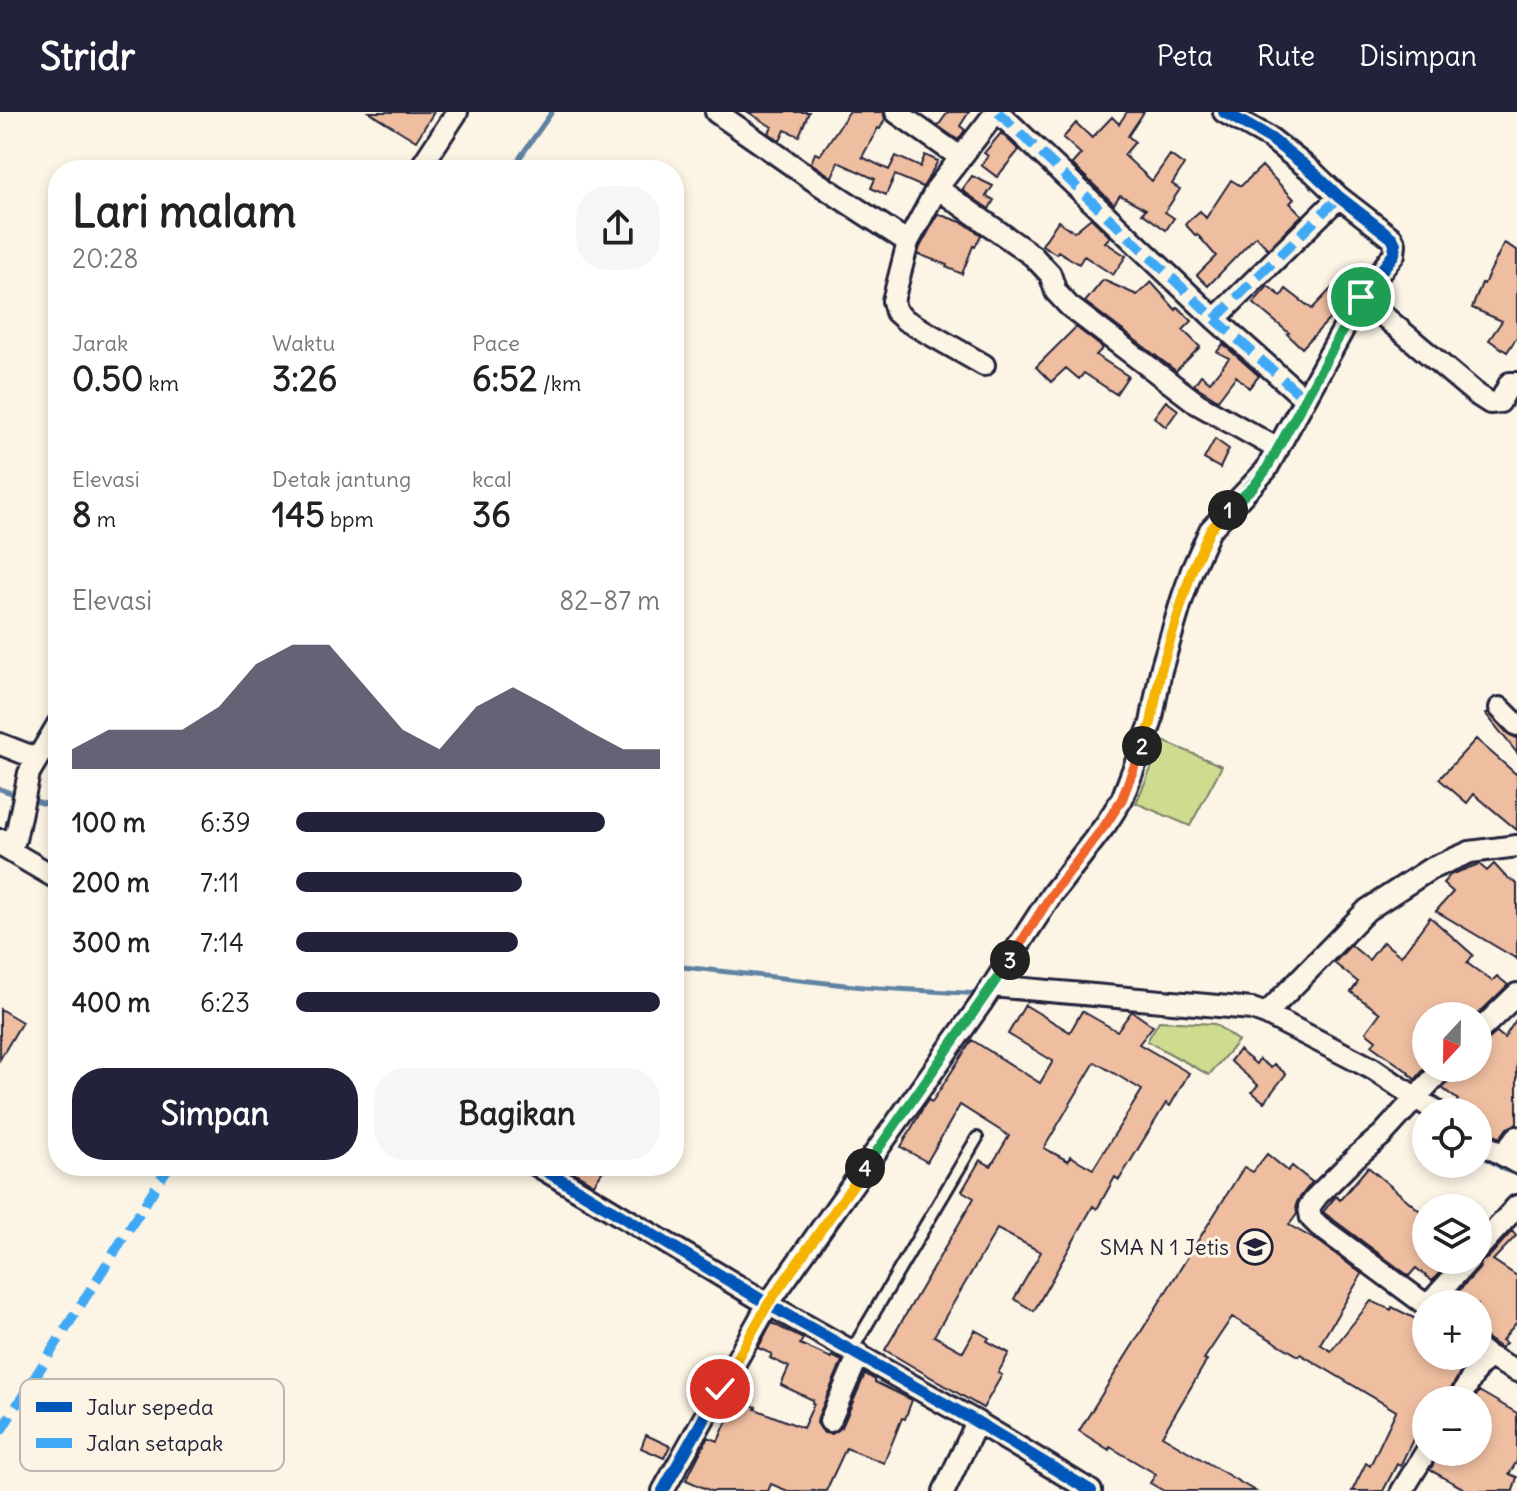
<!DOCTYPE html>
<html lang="id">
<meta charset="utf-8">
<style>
:root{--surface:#fff;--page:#f6f6f6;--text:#222;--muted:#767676;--accent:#22223b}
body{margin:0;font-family:Delius,sans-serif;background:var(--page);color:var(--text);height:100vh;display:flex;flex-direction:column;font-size:30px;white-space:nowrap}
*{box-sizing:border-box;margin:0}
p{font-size:26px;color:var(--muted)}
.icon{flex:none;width:44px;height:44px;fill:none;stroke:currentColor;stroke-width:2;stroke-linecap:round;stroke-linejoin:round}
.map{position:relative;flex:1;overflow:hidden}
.drawer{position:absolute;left:48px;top:48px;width:636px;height:1016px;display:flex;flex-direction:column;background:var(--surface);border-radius:32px;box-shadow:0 4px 12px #0003}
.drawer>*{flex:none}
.needle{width:52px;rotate:202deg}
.controls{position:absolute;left:1412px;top:890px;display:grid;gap:16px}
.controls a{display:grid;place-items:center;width:80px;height:80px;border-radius:50%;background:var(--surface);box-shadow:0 4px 12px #0003;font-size:40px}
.pin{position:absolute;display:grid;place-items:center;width:68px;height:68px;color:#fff;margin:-34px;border:4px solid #fff;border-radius:50%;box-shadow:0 2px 8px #0007}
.km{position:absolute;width:40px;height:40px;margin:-20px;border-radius:50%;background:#222;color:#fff;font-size:22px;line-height:40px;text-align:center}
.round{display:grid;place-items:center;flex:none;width:84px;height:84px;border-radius:32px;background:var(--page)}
.summary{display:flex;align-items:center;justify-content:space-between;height:136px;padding:0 24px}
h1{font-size:44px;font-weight:700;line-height:60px}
.stats{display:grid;grid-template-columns:repeat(3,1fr);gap:12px;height:136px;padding:8px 24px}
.stats div{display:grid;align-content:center}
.stats b{font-size:34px;font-weight:700}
.stats small{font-size:22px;font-weight:400}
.stats p{font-size:22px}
.chart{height:224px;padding:16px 24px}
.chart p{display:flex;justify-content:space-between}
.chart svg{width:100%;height:144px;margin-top:8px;fill:var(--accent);opacity:.7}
.primary-button{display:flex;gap:16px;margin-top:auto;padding:16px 24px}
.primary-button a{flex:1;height:92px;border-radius:32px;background:var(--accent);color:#fff;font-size:32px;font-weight:700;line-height:92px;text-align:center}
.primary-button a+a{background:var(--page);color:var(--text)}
ul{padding:0 24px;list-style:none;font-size:26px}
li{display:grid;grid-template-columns:128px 96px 1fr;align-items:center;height:60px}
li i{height:20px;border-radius:10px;background:var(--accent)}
header{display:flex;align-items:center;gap:48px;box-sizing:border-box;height:112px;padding:0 40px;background:var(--accent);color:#fff}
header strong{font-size:38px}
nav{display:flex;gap:44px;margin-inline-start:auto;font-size:28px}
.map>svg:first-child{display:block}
</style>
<header>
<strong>Stridr</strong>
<nav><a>Peta</a><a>Rute</a><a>Disimpan</a></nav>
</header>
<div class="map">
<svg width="1517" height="1379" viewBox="0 0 1517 1379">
<rect width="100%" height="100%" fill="#fcf5e5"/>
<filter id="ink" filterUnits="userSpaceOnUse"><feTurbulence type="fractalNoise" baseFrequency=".0125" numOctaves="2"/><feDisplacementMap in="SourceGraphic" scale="16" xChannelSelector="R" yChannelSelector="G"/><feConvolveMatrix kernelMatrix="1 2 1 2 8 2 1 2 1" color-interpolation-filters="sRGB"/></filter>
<g filter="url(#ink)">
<path fill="#cedc90" stroke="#787f66" stroke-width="2" d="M1163,629L1222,654L1190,714L1136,691Z
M1159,909L1215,912L1238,929L1209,963L1147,929Z"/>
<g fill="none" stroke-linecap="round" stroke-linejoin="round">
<path stroke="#6083a3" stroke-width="5" d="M511,58L552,0
M0,677L19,684
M29,687L58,696
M674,854L863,875L981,882
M1352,957L1405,990
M1478,1041L1505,1058L1517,1062"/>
</g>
<path fill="#efbea0" stroke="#22223b" stroke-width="2" fill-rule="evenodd" d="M369,0H434L416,29Z
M748,0H809L799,24L785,18L780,29L769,21L772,15Z
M849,0H883L885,7L880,17L878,16L862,45L889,58L896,44L920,55L925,43L938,49L923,75L895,63L886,83L871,76L875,67L838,50L832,65L811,51L815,41L820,43Z
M948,0H969L960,14L965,18L958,28L938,14Z
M1127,0H1144L1128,24L1135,30L1124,43L1152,69L1170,43L1184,53L1172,72L1180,77L1165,100L1174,106L1166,118L1142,101L1146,97L1120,83L1114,92L1072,52L1081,42L1063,26L1076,11L1092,26L1112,5L1119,12Z
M1001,21L1019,38L997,65L981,53L988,44L984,41Z
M1262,54L1294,87L1290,91L1302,103L1268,137L1256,124L1208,174L1197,163L1216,144L1197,122L1196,124L1185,112L1200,99L1206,106L1231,68L1241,74Z
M972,64L993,74L986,84L994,88L989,97L962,78Z
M938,102L964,111L981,123L975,135L973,134L962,162L946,155L947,153L918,142L920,135Z
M1091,106L1110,125L1105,130L1126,144L1113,163L1084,144L1079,152L1058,139L1056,142L1042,133L1058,109L1074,120Z
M1504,131L1517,138V225L1507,240L1489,228L1502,209L1472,196L1482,171L1484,172Z
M1103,168L1137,183L1151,170L1176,198L1178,195L1192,209L1183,218L1200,235L1176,259L1085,190Z
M1268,174L1281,184L1286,177L1312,197L1332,176L1344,188L1340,196L1302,236L1287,222L1289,221L1253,191Z
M1076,215L1103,236L1096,243L1128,264L1116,282L1084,261L1079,267L1066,256L1051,270L1036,255Z
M1223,232L1259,264L1249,276L1236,264L1218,288L1194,273L1201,263L1210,270L1229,246L1217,240Z
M1166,289L1178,298L1166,315L1154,305Z
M1215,327L1229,337L1220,356L1204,347Z
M1488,600L1508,622L1517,626V641L1486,602Z
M1476,627L1517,663V718L1474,682L1467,691L1439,667Z
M1479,752L1487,759L1494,752L1505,764L1517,772V847L1436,799L1453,780L1443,771L1450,763Z
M1430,805L1473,843L1467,851L1492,869L1497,864L1508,873L1476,904H1426V955L1415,968L1407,959L1372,934L1376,928L1366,920L1380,901L1351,880L1358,870L1334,851L1351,833L1369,848L1383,830L1401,844Z
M1025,893L1070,920L1082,899L1117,919L1132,899L1133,900L1153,914L1139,932L1189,961L1170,994L1166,991L1119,1068L1115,1065L1097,1097L1093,1094L1034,1199L1014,1187L1041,1140L997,1117L934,1224L963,1240L975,1218L989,1226L987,1229L1009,1241L998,1261L1002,1263L983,1296L885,1238L974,1086L962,1079L980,1048L991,1054L1009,1024L960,993L927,1050L901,1035L924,994L928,988L932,990L972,928L1040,971L1053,949L1008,922ZM1095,950L1142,978L1093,1057L1070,1044L1068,1049L1044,1036Z
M0,897L22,910L0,947Z
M1517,906V1012L1507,1016L1500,1026L1478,1012V1000H1461L1453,995L1458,988L1442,976L1453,964L1456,956H1478V933L1486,930L1497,920L1504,926Z
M1239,938L1256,952L1259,947L1271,956L1274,952L1286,962L1264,990L1252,980L1258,973L1230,949Z
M1267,1042L1288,1059L1292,1054L1312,1070L1298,1088L1296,1093L1297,1102L1289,1113L1321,1131L1362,1162L1320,1232L1331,1239L1371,1189L1391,1198L1392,1195L1426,1212V1244L1469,1245L1448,1282L1446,1288H1426V1316L1420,1313L1400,1354L1397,1352L1383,1379H1352L1366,1351L1370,1354L1396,1299L1300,1242L1299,1244L1232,1205L1204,1247L1207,1248L1162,1324L1255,1379H1164L1150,1371L1156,1362L1110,1335L1109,1338L1079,1319L1244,1055L1253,1060Z
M564,1054H606L594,1072Z
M1368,1055L1426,1104V1148H1451L1432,1169L1416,1156L1409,1164L1323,1100L1336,1084L1340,1088Z
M1512,1119L1516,1124L1493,1148L1517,1164V1210L1502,1228L1506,1231L1501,1236L1485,1225L1478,1223V1192H1447L1479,1157L1482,1149L1488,1146Z
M772,1211L803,1227L800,1232L831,1246L832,1244L842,1249L818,1305L817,1311L824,1321L832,1322L842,1315L865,1262L875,1268V1270L912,1288L905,1307L902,1306L884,1351L846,1336L826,1379H788L771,1372L768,1379H711L686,1368L708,1325L718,1329L737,1286L756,1295L755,1297L803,1316L814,1292L812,1291L813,1288L781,1273L789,1255L770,1246L772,1242L758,1236Z
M1479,1279L1517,1301V1349L1509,1362L1517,1365L1513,1379H1468L1430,1358L1440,1340H1478V1288H1474Z
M646,1323L670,1334L664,1346L641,1336Z"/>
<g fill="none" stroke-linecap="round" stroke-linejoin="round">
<defs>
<path id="service" d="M852,1238L977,1026"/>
<path id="minor" d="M716,0L816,70L908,130
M896,0L960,45
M998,0L1215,207L1305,287
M419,58L457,0
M937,76L1033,144L1050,162L1056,180L1069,194L1198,292L1278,337
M1361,185L1476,282L1490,291L1500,290L1510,271H1517
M1215,207L1339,85
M984,253L905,208L896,200L893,189L908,130L937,76L996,0
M1500,596L1517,613
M0,632L36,646
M0,728H15L29,661L58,612
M0,733L58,767
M992,874L1252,897L1266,902L1373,957L1437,1000
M1266,902L1367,798L1430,757L1470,740L1517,734
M1478,920L1517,882
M1478,1029L1517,1051
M1503,1043L1517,1025
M538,1054L768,1192L977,1310L1091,1379
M1478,1137L1517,1094
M1429,1192L1469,1148
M1426,1193L1319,1114L1311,1106L1309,1095L1318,1083L1357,1044L1382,1023L1443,956
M1478,1236L1488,1244L1517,1259
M1459,1288L1476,1258L1488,1244
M830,1309L859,1242
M663,1379L768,1192L982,890L1052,782L1106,712L1122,687L1151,611L1161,558L1182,487L1192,458L1210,418L1266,358L1361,185L1394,142L1395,132L1392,126L1339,85L1313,60L1270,26L1224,0
M944,1379L977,1310
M1402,1379L1426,1340"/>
</defs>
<use href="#service" stroke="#22223b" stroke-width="16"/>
<use href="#minor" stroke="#22223b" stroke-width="26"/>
<use href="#service" stroke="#fcf5e5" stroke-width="10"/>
<use href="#minor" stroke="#fcf5e5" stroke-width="20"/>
<path stroke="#3fa9f5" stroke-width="10" stroke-dasharray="20 10" stroke-linecap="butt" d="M998,0L1215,207L1305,287
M1215,207L1339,85
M0,1320L169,1054"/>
<defs>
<path id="cycleway" d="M538,1054L768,1192L977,1310L1091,1379
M663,1379L768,1192L982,890L1052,782L1106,712L1122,687L1151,611L1161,558L1182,487L1192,458L1210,418L1266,358L1361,185L1394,142L1395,132L1392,126L1339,85L1313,60L1270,26L1224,0"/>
</defs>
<use href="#cycleway" stroke="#fcf5e5" stroke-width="17"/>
<use href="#cycleway" stroke="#0057b8" stroke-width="12"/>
</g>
</g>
<g fill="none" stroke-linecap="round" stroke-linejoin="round" filter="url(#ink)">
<defs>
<path id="split-1" d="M1228,398L1253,375L1266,358L1361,185"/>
<path id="split-2" d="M1142,634L1151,611L1161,558L1192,458L1210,418L1228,398"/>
<path id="split-3" d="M1010,848L1052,782L1106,712L1122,687L1142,634"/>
<path id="split-4" d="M865,1056L1010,848"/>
<path id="split-5" d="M720,1277L768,1192L865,1056"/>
</defs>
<use href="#split-1" stroke="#fff" stroke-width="16"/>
<use href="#split-2" stroke="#fff" stroke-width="16"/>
<use href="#split-3" stroke="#fff" stroke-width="16"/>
<use href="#split-4" stroke="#fff" stroke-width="16"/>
<use href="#split-5" stroke="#fff" stroke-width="16"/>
<use href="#split-1" stroke="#22a559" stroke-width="10"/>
<use href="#split-2" stroke="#f5b400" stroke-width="10"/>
<use href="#split-3" stroke="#f0652b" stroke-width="10"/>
<use href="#split-4" stroke="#22a559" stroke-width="10"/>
<use href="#split-5" stroke="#f5b400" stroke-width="10"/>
</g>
<defs>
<symbol id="school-ring" viewBox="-11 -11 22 22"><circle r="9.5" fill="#fcf5e5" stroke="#22223b" stroke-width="1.5"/><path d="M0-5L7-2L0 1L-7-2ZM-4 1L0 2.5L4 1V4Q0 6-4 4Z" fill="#22223b"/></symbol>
</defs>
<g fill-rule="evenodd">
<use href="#school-ring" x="1235" y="1115" width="40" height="40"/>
</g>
<g text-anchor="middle" stroke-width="6" stroke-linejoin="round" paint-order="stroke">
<g font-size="22" fill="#22223b" stroke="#fcf5e5" text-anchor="end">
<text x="1229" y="1143">SMA N 1 Jetis</text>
</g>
</g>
<rect x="20" y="1267" width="264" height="92" rx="12" fill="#fcf5e5" stroke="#bbb6b2" stroke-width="2"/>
<rect x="36" y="1290" width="36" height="10" fill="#0057b8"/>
<rect x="36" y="1326" width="36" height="10" fill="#3fa9f5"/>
<g font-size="22" fill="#22223b">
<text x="86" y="1303">Jalur sepeda</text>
<text x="86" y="1339">Jalan setapak</text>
</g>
</svg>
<div class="controls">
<a><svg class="needle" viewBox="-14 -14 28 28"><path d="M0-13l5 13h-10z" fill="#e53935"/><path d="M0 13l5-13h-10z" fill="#767676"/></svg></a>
<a><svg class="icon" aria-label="locate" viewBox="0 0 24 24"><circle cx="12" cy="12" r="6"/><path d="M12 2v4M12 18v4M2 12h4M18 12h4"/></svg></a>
<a><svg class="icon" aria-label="layers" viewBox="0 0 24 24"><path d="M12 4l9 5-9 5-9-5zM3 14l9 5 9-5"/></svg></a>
<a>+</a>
<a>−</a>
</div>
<div class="pin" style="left:1361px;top:185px;background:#1e9e55"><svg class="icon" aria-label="arrive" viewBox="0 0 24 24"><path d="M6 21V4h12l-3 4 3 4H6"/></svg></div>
<div class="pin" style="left:720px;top:1277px;background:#d93025"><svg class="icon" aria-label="check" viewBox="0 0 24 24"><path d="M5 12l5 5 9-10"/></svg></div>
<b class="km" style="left:1228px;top:398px">1</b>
<b class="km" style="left:1142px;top:634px">2</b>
<b class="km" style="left:1010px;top:848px">3</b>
<b class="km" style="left:865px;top:1056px">4</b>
<section class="drawer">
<div class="summary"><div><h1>Lari malam</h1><p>20:28</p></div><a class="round"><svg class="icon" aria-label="share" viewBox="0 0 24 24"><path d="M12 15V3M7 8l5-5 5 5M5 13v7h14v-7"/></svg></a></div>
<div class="stats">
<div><p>Jarak</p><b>0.50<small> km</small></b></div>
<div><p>Waktu</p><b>3:26</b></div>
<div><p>Pace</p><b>6:52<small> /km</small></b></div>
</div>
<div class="stats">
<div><p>Elevasi</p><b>8<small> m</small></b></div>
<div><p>Detak jantung</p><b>145<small> bpm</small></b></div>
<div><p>kcal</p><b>36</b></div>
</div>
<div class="chart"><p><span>Elevasi</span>82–87 m</p>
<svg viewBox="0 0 160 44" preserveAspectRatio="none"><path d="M0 44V38L10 32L20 32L30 32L40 25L50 12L60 6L70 6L80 19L90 32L100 38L110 25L120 19L130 25L140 32L150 38L160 38V44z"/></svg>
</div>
<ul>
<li><b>100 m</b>6:39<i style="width:85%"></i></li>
<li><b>200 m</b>7:11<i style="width:62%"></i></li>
<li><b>300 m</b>7:14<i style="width:61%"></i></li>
<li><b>400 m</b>6:23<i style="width:100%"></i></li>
</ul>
<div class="primary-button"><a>Simpan</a><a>Bagikan</a></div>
</section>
</div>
